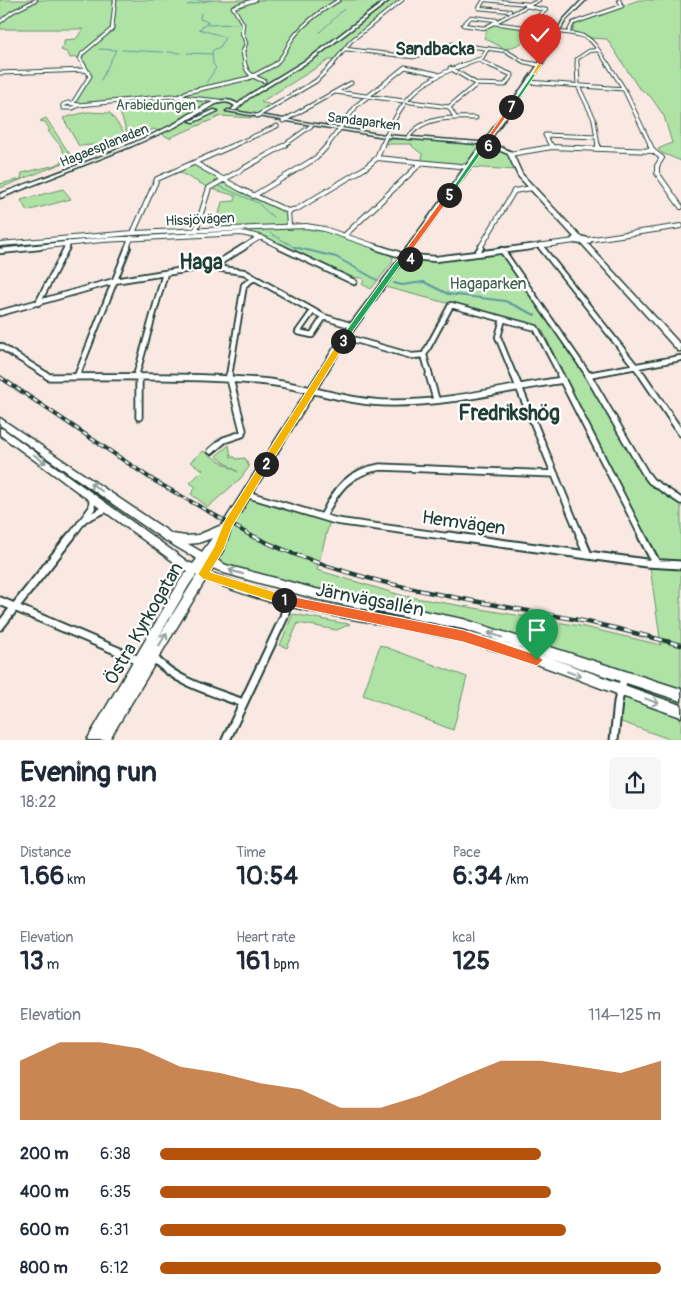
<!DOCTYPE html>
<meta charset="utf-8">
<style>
:root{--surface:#fff;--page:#f6f6f7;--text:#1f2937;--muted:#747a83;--accent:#b45309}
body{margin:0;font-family:Pangolin,sans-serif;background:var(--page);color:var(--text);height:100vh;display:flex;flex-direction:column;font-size:19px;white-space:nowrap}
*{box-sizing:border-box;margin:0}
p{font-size:16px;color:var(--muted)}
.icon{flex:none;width:28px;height:28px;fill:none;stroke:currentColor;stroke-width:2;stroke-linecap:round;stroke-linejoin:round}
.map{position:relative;height:740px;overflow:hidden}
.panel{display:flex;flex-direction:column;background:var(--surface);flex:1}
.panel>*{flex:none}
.pin{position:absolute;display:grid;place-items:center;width:42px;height:42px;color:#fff;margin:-51px -21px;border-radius:50% 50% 50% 0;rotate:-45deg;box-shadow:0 0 5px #0007}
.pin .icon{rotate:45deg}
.km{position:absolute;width:25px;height:25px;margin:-12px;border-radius:50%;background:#222;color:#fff;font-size:14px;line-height:25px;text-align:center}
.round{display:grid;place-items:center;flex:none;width:52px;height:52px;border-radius:8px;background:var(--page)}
.headline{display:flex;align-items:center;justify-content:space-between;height:85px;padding:0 20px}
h1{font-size:28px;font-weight:700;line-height:38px}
.figures{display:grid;grid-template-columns:repeat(3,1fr);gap:8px;height:85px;padding:5px 20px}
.figures div{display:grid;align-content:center}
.figures b{font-size:25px;font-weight:700}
.figures small{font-size:14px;font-weight:400}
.figures p{font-size:14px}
.chart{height:140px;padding:10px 20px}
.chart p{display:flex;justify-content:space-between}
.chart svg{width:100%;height:90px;margin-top:5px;fill:var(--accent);opacity:.7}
ul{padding:0 20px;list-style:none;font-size:16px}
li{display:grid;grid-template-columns:80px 60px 1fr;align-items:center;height:38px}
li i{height:12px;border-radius:6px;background:var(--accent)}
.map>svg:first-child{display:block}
</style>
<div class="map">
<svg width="681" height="740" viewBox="0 0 681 740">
<rect width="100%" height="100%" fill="#f9e9e2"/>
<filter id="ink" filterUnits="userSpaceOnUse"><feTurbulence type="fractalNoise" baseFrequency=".02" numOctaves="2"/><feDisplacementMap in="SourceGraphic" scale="10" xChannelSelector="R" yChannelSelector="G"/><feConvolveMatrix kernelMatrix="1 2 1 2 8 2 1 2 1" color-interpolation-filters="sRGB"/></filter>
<g filter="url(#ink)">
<path fill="#afe3a5" stroke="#67906c" d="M0,0H402L351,41L336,60H329L261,102L275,106L253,118L221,116L169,138L154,129L129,139L120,112L138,100L88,105L73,103C76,92 85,86 90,76L80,57L70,58L68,53L61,50L64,45V40L76,39L83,29H0Z
M639,0H681V161L662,153L658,149L672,143L664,116L651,97L638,87L607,39L591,38L572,33L575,25L580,21Z
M493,23L534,30C528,41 518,46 505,49L484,38L487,30L484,28Z
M87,112L110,113L125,134L124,137L106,144L79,146L63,118Z
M46,118L73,159L0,188V184L21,179L22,173L56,165L67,159L60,145L48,131L50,130L45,122L40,121Z
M396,139C435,140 473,142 510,153L516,170L420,164L423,155L412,146V144H387L388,140Z
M195,163L240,189L288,211L289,226C324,227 364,237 393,257L392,263L371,289L362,284L364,281L362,278L350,277L241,231V229H215L222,202L235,201L236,196L209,188L177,171Z
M63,189L71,199L27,211L21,200Z
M500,253L586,375L643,474L681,504V740H672L616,720L624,677L502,637L316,594L211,562L246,494L330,520L317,570L404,596L580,626L661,645L650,567H661L566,380L543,331L532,325L385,287L398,267L408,262Z
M229,445L231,457H235L236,459L245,458L249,467L240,479L208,507L191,494L196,487L190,483L203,470L190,462L203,451L238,472L216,456Z
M293,614L342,623L350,624L337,630L298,623L287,648L280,645Z
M380,645L467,677L453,730L363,695Z"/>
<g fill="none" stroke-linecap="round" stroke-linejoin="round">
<path stroke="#6099a2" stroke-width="1" d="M187,5L212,0
M201,13L200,19L209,22L199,29L225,37L221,46L212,51L213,64L216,68L206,83
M207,25L237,24
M320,32L344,9
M99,49L116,50L101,80
M122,50L163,52
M168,52L181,53
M187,53L212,54
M219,186L258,203L273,217
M270,233L296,248"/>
<path stroke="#6099a2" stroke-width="2" d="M294,247L336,257L377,280
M394,283L402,285L424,282L448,294L505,301L535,315"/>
<defs>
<path id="street-far5" d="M484,0L479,8L510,11
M486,0L529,4
M496,20L471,17L463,25L484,28L539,0
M0,22L12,12L36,0
M493,23L524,27L546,10L526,6
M558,32C592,35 590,37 608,65
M568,33L573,23L622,6L619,0
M345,49L413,57L453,44L506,51L524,62L540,65
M478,60L489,65
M84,65L80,59L82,54L112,29L115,0
M245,65L243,52L246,43L242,33L243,24L233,7L255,0
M274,65C283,58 285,51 290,42C301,25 322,10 339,0
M332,65L351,41L402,0
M462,65L482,58L488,48
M577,65V59L589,51L598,50"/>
<path id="street-far4" d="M245,64C247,75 255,77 264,81
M533,64L540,65
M577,64L578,86L594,119L598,146
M608,64L624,89L651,146
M450,68L477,84
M0,73L87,70
M528,82L624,89
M477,84L505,85L512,75L487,64
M336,92L449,107L455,117
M180,96L187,92L249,78L276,64
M68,103L79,105L73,108H63V105Z
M73,103L90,76L83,64
M79,105L171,96L219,101
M449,107L477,84
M257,116L316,81L333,64
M283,121L351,83
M408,138C422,116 453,117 476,118
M232,146L277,126
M283,146L311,126
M327,146L357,105L405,67L437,74
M382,146C401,99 417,81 466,64
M551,146L545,135L597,137"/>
<path id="street-far3" d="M551,145L552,147
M598,145V148
M650,145L653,151L662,158L657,166V173L681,207
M510,154L552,147L653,151
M377,158L469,167
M195,163L240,189L288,211
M253,196L316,158L328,145
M288,211L297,209L365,168L377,158L382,145
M288,211L289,226
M196,230L209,188L285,145
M133,233L157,179L234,145
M345,235L420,164
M587,240L681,226
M0,244L133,233L306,226L324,229L380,248
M540,245L542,248
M28,248L102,240L241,233L260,237L283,248
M66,248L69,243
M127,248L131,238
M242,248L260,237
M480,248L514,191L532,188
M521,248L575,241"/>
<path id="street-far2" d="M280,247L354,282
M376,247L398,254
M541,247L643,376
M502,250L589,376
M0,251L40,247
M477,253L481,247
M411,257L436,259L531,247
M215,268L223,260L244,247
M38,303L67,247
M313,311L298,332L312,335L324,317
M0,313L114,281L197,268H215L244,272L324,317L353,326
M503,319L498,337L514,376
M345,337L412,356L424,355
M0,346L48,376
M588,375L681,358
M77,376L128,247
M136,376L165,273
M229,376L244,285L254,278
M430,376L424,355L451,305L536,328L561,376"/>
<path id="street-far1" d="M46,375L49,377C122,377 196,375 268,382C311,387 350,404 395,403C451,403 507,388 563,380
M229,375L243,430
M429,375L436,399
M514,375L581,538
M560,375L643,538
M588,375L645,473L651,481L681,501
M642,375L681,433
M136,377L137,375
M139,377V417
M211,451L224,440L242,434
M246,494L336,521L458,538
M323,517C336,489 349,472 380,467L555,474
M87,518L106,509
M70,538L92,508V498"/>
<path id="street" d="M449,536L646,563L681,565
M580,536L588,555
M642,536L656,563
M0,601L139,660
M0,626L71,536
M153,657C177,683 211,691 243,703
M226,740L284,617L286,608L283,600
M614,740L618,702L624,677"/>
<path id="secondary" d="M386,0H390L313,59L249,98L236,110H232V109L235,106C228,101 224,102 216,104L175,127L132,146L0,198V194C57,172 117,153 172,125C180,121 187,115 195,111C208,103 224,95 238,104L247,96L311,57Z
M582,0H586L565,21L542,65L488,143L483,144L489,147L487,148H484L410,252L413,255L412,259L403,261L348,338L229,531L230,532L224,549L217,560L226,565L316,589L463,619L681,689V701L463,629L316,599L224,573L213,568L210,572C287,606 380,611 462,631C537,649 608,681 681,705V717C608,693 537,660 463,641C378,619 287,616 206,579L109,740H87L181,579L188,571L182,568L0,435V428L3,429L188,562L193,564L197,559L163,539L0,425V418L172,534L186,536L198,535L222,525L342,335L399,259L407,257L403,253L480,146L478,144L385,137L226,111L228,110L385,135L479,142L484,141L538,65L563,20ZM212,538L202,552L188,544L198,543ZM196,575H197L155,643L189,585Z
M214,110L218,111L194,122L190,121Z
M489,144H493L512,152L522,174L580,236L588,238L591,242L588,244L681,345V351H678L582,244L574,243L571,239L574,237L518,176L508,154L489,146Z"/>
</defs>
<use href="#street-far5" stroke="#1f3d34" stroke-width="4.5"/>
<use href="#street-far4" stroke="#1f3d34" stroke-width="5"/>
<use href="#street-far3" stroke="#1f3d34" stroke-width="6"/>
<use href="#street-far2" stroke="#1f3d34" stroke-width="8"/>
<use href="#street-far1" stroke="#1f3d34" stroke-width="9"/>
<use href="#street" stroke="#1f3d34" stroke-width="11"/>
<use href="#secondary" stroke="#1f3d34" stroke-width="3"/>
<use href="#street-far5" stroke="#fff" stroke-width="2.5"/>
<use href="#street-far4" stroke="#fff" stroke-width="3"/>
<use href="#street-far3" stroke="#fff" stroke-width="4"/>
<use href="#street-far2" stroke="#fff" stroke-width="4.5"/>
<use href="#street-far1" stroke="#fff" stroke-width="5.5"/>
<use href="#street" stroke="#fff" stroke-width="7"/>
<use href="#secondary" fill="#fff" fill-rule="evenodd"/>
<defs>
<path id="rail-far1" d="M0,377L153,480L255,538"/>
<path id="rail" d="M253,536C358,587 465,598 578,620C613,627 647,636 681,645"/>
</defs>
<use href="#rail-far1" stroke="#1f3d34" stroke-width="4"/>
<use href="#rail" stroke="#1f3d34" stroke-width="4.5"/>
<use href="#rail-far1" stroke="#fff" stroke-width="2" stroke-dasharray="5" stroke-linecap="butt"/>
<use href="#rail" stroke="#fff" stroke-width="2.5" stroke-dasharray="8" stroke-linecap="butt"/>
</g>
<defs><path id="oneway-shaft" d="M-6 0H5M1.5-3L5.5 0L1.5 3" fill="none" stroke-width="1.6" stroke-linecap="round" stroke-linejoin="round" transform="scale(1.25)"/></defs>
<g stroke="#8f9e9a">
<use href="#oneway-shaft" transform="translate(40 459) rotate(35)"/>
<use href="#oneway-shaft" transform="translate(96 487) rotate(-145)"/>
<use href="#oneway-shaft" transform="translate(236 572) rotate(-163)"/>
<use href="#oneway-shaft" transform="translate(495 635) rotate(-161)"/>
<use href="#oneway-shaft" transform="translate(163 639) rotate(-59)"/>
<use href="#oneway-shaft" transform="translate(574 674) rotate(20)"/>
<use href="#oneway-shaft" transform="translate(652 701) rotate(20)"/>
</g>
</g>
<path fill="#f0652b" stroke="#fff" d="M284,595L463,630L537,655L543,660L537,666L463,642L284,605L279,600Z"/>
<path fill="#f5b400" stroke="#fff" d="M266,460L270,464L232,527L224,549L210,572L288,596L290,600L284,605L203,579L198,574L214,547L224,522L262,461Z"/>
<path fill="#f5b400" stroke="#fff" d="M343,338L347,341L269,466H262V461L340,339Z"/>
<path fill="#22a559" stroke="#fff" d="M410,257L412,260L404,262L400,266L345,342H340V339L395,263L399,259Z"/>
<path fill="#f0652b" stroke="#fff" d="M447,193L452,195L410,253L413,255V259L407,260L403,253Z"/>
<path fill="#22a559" stroke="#fff" d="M482,145L491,146L485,148L451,196H447Z"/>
<path fill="#f0652b" stroke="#fff" d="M509,106L513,107L489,141L493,144L486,148L488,144L484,142Z"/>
<path fill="#22a559" stroke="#fff" d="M534,72L536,74L513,108H509Z"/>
<path fill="#f5b400" stroke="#fff" d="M538,64L542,65L535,74H532Z"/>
<g text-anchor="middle" stroke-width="4.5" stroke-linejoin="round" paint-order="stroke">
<g font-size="14" fill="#3c5e4b" stroke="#fff">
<text x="156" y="110">Arabiedungen</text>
</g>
<g font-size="14" fill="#1f3d34" stroke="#fff">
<text transform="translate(364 121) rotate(7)" y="5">Sandaparken</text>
<text transform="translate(104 145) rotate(-22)" y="5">Hagaesplanaden</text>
<text transform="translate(200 219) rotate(-3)" y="5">Hissjövägen</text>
</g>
<g font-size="16" fill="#3c5e4b" stroke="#fff">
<text x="488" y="289">Hagaparken</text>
</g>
<g font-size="18" font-weight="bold" fill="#1f3d34" stroke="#fff">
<text x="435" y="55">Sandbacka</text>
</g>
<g font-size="19" fill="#1f3d34" stroke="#fff">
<text transform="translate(464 522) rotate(8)" y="7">Hemvägen</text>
<text transform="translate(370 599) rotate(11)" y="7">Järnvägsallén</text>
<text transform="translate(143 623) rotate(-60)" y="7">Östra Kyrkogatan</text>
</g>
<g font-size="21" font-weight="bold" fill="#1f3d34" stroke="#fff">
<text x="201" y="269">Haga</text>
<text x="509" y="420">Fredrikshög</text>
</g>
</g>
</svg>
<div class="pin" style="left:537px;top:660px;background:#1e9e55"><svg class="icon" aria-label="arrive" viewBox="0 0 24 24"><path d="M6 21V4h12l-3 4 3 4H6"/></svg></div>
<div class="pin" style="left:540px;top:65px;background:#d93025"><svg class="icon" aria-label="check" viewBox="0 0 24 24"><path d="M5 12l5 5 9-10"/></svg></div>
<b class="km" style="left:284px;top:600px">1</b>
<b class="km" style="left:266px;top:464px">2</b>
<b class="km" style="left:343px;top:341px">3</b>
<b class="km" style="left:410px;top:259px">4</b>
<b class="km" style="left:449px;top:195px">5</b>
<b class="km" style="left:488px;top:146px">6</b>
<b class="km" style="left:511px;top:107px">7</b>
</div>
<section class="panel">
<div class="headline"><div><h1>Evening run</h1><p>18:22</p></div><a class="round"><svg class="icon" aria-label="share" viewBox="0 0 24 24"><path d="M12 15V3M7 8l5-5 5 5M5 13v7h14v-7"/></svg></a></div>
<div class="figures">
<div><p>Distance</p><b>1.66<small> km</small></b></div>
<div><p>Time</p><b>10:54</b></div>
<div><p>Pace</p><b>6:34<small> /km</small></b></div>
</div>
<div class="figures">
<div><p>Elevation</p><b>13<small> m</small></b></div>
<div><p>Heart rate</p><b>161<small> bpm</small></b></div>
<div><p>kcal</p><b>125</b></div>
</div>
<div class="chart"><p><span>Elevation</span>114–125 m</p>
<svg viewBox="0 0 160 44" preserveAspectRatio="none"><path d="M0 44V15L10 6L20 6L30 9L40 18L50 21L60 26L70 29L80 38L90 38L100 32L110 23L120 15L130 15L140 18L150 21L160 15V44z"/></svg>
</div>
<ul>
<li><b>200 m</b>6:38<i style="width:76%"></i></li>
<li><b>400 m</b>6:35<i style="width:78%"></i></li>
<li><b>600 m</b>6:31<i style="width:81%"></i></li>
<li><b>800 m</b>6:12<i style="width:100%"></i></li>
</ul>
</section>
